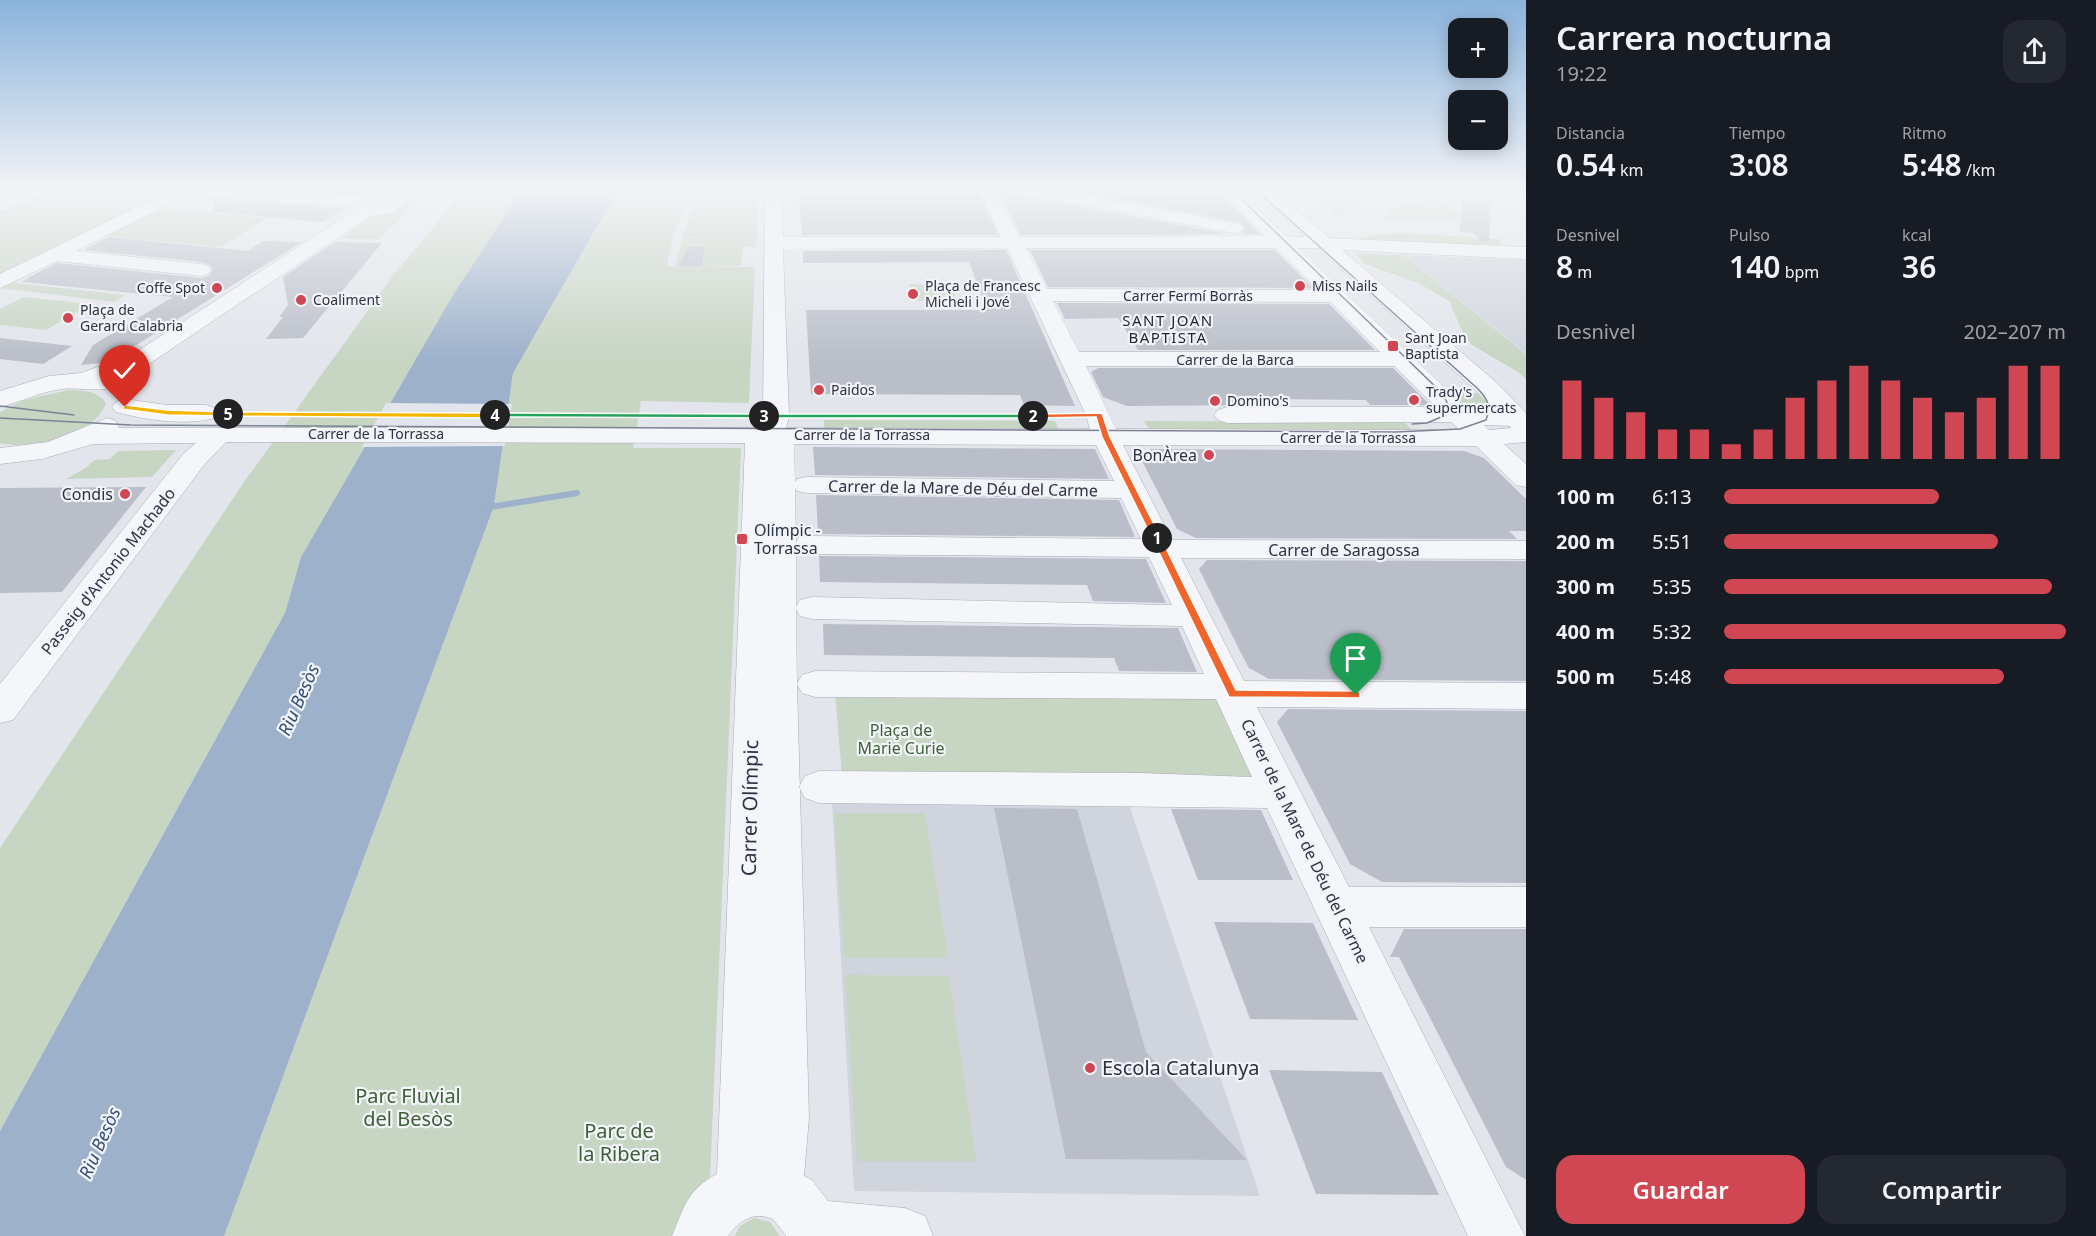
<!DOCTYPE html>
<html lang="es">
<meta charset="utf-8">
<style>
:root{--surface:#171b24;--page:#242831;--text:#f1f3f6;--muted:#9ea1a6;--accent:#d04753}
body{margin:0;font-family:"Noto Sans",sans-serif;background:var(--page);color:var(--text);height:100vh;display:flex;flex-direction:column;font-size:22px;white-space:nowrap}
*{box-sizing:border-box;margin:0}
p{font-size:20px;color:var(--muted)}
.icon{flex:none;width:33px;height:33px;fill:none;stroke:currentColor;stroke-width:2;stroke-linecap:round;stroke-linejoin:round}
.map{position:relative;flex:1;overflow:hidden}
.details{display:flex;flex-direction:column;background:var(--surface);width:570px}
.details>*{flex:none}
.tools{position:absolute;left:1448px;top:18px;display:grid;gap:12px}
.tools a{display:grid;place-items:center;width:60px;height:60px;border-radius:12px;background:var(--surface);box-shadow:0 3px 15px #0003;font-size:30px}
.pin{position:absolute;display:grid;place-items:center;width:51px;height:51px;color:#fff;margin:-62px -26px;border-radius:50% 50% 50% 0;rotate:-45deg;box-shadow:0 0 6px #0007}
.pin .icon{rotate:45deg}
.km{position:absolute;width:30px;height:30px;margin:-15px;border-radius:50%;background:#222;color:#fff;font-size:16px;line-height:30px;text-align:center}
.round{display:grid;place-items:center;flex:none;width:63px;height:63px;border-radius:18px;background:var(--page)}
.overview{display:flex;align-items:center;justify-content:space-between;height:102px;padding:0 30px}
h1{font-size:33px;font-weight:600;line-height:45px}
.figures{display:grid;grid-template-columns:repeat(3,1fr);gap:9px;height:102px;padding:6px 30px}
.figures div{display:grid;align-content:center}
.figures b{font-size:30px;font-weight:600}
.figures small{font-size:16px;font-weight:400}
.figures p{font-size:16px}
.chart{height:168px;padding:12px 30px}
.chart p{display:flex;justify-content:space-between}
.chart svg{width:100%;height:108px;margin-top:6px;stroke:var(--accent);stroke-width:6}
.primary-button{display:flex;gap:12px;margin-top:auto;padding:12px 30px}
.primary-button a{flex:1;height:69px;border-radius:18px;background:var(--accent);color:#fff;font-size:24px;font-weight:600;line-height:69px;text-align:center}
.primary-button a+a{background:var(--page);color:var(--text)}
ul{padding:0 30px;list-style:none;font-size:20px}
li{display:grid;grid-template-columns:96px 72px 1fr;align-items:center;height:45px}
li i{height:15px;border-radius:8px;background:var(--accent)}
main{display:flex;flex:1;min-height:0}
.map>svg:first-child{display:block}
</style>
<main>
<div class="map">
<svg width="1526" height="1236" viewBox="0 0 1526 1236">
<rect width="100%" height="100%" fill="#e2e5eb"/>
<path fill="#d0d4dd" d="M1405,255L1526,260V353Z
M832,801L1128,802L1260,1196L854,1191Z"/>
<path fill="#c7d5c3" d="M59,188H181L0,278V211Z
M413,188H431L379,239H341L373,215L403,207L407,201L401,196Z
M466,188H523L453,295L301,557L285,613L0,1131V848L244,482L395,273Z
M619,188H694L673,237L667,266L675,267L683,238H720L682,237L701,188H758L757,237L739,238H757L755,247H743L741,266L702,267H755L749,403L641,401L633,448H741L710,1179L684,1236H224L494,506L513,373Z
M1308,190L1374,193L1381,195L1368,197L1370,199L1357,202L1359,204L1338,216Z
M1427,200L1455,201L1454,209L1459,210L1457,220L1383,218L1392,213L1386,211L1403,205L1398,203Z
M157,208L267,218L221,247L102,236Z
M1404,233L1500,239V247L1486,244L1488,246L1349,240L1378,234Z
M1355,253L1404,255L1526,354V379L1518,372L1472,345L1464,335L1449,301L1418,283L1365,264Z
M7,282L125,295L114,302L0,288Z
M909,284L952,285L957,301H914Z
M24,297L90,304L46,330L0,325V309Z
M69,390C84,391 97,390 106,403C95,436 31,450 0,443V412L24,400Z
M1446,392L1477,393L1495,409C1473,416 1462,406 1446,392Z
M824,420L1055,421L1060,433L824,432Z
M1144,421L1404,422L1416,434L1152,433Z
M176,450L152,477L66,479L84,469L95,460L110,459L118,451Z
M834,679L1208,680L1265,801L844,800Z
M834,813H925L948,958H844Z
M845,975L949,976L976,1161H857Z
M754,1218L770,1222L780,1236H735L740,1226Z"/>
<path fill="#9db1cb" d="M523,188H619L513,373L494,506L224,1236H0V1131L285,613L301,557L453,295Z"/>
<path fill="#e2e5eb" d="M386,403L512,404L505,446L362,447Z"/>
<g fill="none" stroke-linecap="round" stroke-linejoin="round">
<path stroke="#9db1cb" stroke-width="6" d="M484,508L577,493"/>
</g>
<path fill="#b9bec8" d="M266,188H376L363,196Z
M1057,188H1164L1160,191H1218L1260,234H1241L1245,228L1240,222Z
M798,189L978,190L998,235H802Z
M999,192L1011,194L1227,234L1021,235Z
M214,198L344,209L323,222L213,212Z
M1462,202L1490,204L1489,243H1484L1473,233L1460,232Z
M108,237L248,251L263,241L302,242L117,357L102,363L81,365L93,345L173,297L22,282L29,278H27L57,263L201,278L209,276L213,270L210,265L201,262L84,250Z
M335,242L382,243L303,338L266,339L283,317H279L288,305L283,277Z
M688,247H704L702,266H679Z
M1006,250L1075,406L1024,405L1020,395L811,394L806,310H987L969,262L803,263V251Z
M1030,250H1275L1313,288L1048,287Z
M1057,303L1329,304L1375,350H1138L1118,318L1065,319Z
M0,338L72,346L43,364L0,359Z
M1098,368H1393L1430,405H1370L1366,400L1260,399L1264,405L1127,406L1103,397L1091,372Z
M813,447L1095,449L1109,479L815,475Z
M1151,449L1464,451L1484,458L1526,499V531H1509L1517,539L1196,538L1177,529L1140,457Z
M146,487L62,592L0,593V488Z
M816,495L1119,500L1135,537L818,534Z
M819,556L1146,559L1166,603L1093,601L1087,585L820,582Z
M1207,560L1526,561V681L1269,679L1249,668L1242,655L1199,569Z
M823,624L1178,628L1197,672L1119,671L1114,658L824,655Z
M1288,709L1526,711V883L1382,882L1350,864L1277,722Z
M994,808L1077,809L1146,1052L1247,1160L1066,1159Z
M1171,809L1261,810L1293,880H1198Z
M1214,922L1313,923L1358,1020L1250,1019Z
M1404,929H1526V1180L1506,1167L1399,957H1390Z
M1269,1070L1382,1072L1439,1195L1316,1194Z"/>
<g fill="none" stroke-linecap="round" stroke-linejoin="round">
<defs>
<path id="minor" d="M30,188H52L50,192L0,212V201Z
M171,188H240L363,198L384,194L402,198L405,202L395,212L370,216L149,364L111,380L113,383L110,388C95,392 79,387 63,389C41,391 21,402 0,407V391L3,390L49,376L81,373L133,354L354,211L352,207L189,194L76,251L201,264L208,266L211,270L208,274L201,276L57,261L0,288V274L172,190Z
M765,188H781L783,237H1001L980,191L981,188H997L996,191L1020,237L1265,236L1218,188H1235L1286,236L1305,237L1253,188H1271L1329,238L1526,247V259L1342,250L1497,383L1526,413V442L1504,444L1526,464V487L1516,485L1476,446L1123,445L1172,540L1526,541V559L1181,558L1244,681L1526,683V709L1257,707L1349,887H1526V927H1369L1525,1236H1468L1267,808L819,803L805,798L799,787L805,776L819,771L1140,773L1252,777L1216,699L815,697L802,693L797,684L809,1118L804,1176L812,1180L828,1201L905,1208L925,1216L933,1236H786L773,1219C753,1211 740,1220 728,1236H672C684,1207 688,1189 717,1174L745,443L226,442L204,465L13,720L0,723V684L184,453L196,443L93,444L42,459L0,464V448L48,442L107,418L116,421L119,428H761L763,416ZM1007,248L1086,415L1090,429L786,428L789,416L783,249ZM1026,248H1276L1318,290L1047,289ZM1298,248H1318L1479,393L1496,411L1465,407ZM1053,301L1330,302L1380,352H1079ZM1086,366H1394L1436,407H1227L1218,410L1214,415L1218,420L1227,423L1451,422L1460,430L1116,429ZM1484,425L1510,426L1511,428L1489,430ZM794,444L1096,445L1114,481L807,477L797,479L795,482ZM795,488L797,491L807,493L1121,498L1141,539L809,536L798,538L796,543ZM796,548L798,552L809,554L1149,557L1172,605L812,597L800,600L796,607ZM796,609L800,616L812,619L1182,626L1204,674L815,671L802,675L797,684Z
M1010,188H1045L1234,223L1240,224L1243,228L1240,232L1234,233L1018,193L1012,192Z
M1360,188L1526,190V200L1368,193L1362,192Z
M125,399L167,405H206L215,408L219,413L215,418C184,426 146,420 116,412L112,407L116,402Z"/>
<path id="highway" d="M0,188H16L14,192L0,196Z"/>
</defs>
<use href="#minor" stroke="#a7acb5" stroke-width="1"/>
<use href="#highway" stroke="#8991a2" stroke-width="1"/>
<use href="#minor" fill="#f5f6f9" fill-rule="evenodd"/>
<use href="#highway" fill="#fff" fill-rule="evenodd"/>
<path stroke="#7c8395" stroke-width="1.5" d="M1230,188L1442,393L1449,406L1446,415L1427,423L1412,424
M0,406L74,415
M0,418L131,425L1396,432L1460,429L1486,420C1492,406 1487,398 1477,388L1254,188"/>
</g>
<linearGradient id="sky" x2="0" y2="1"><stop stop-color="#8ab3dc"/><stop offset="0.52" stop-color="#f2f3f6"/><stop offset="1" stop-color="#f2f3f6" stop-opacity="0"/></linearGradient>
<rect width="1526" height="361" fill="url(#sky)"/>
<path fill="#f0652b" stroke="#fff" stroke-width="1.5" d="M1157,535L1161,538L1236,690L1356,691L1360,692V698L1229,697L1152,538Z"/>
<path fill="#f0652b" stroke="#fff" stroke-width="1.5" d="M1102,413L1110,437L1161,538L1160,539L1152,538L1102,437L1096,417L1033,418L1029,416L1033,414Z"/>
<path fill="#22a559" stroke="#fff" stroke-width="1.5" d="M764,414H1033L1036,416L1033,418H761L760,416Z"/>
<path fill="#22a559" stroke="#fff" stroke-width="1.5" d="M495,413L764,414L768,416L764,418L492,417L491,415Z"/>
<path fill="#f5b400" stroke="#fff" stroke-width="1.5" d="M225,412L495,413L499,415L495,418L228,416Z"/>
<path fill="#f5b400" stroke="#fff" stroke-width="1.5" d="M125,405L167,410L228,412L231,414L228,416L167,415L122,409Z"/>
<g fill="#d04753" stroke="#f2f4f8" stroke-width="2">
<circle cx="1300" cy="286" r="6"/>
<circle cx="217" cy="288" r="6"/>
<circle cx="913" cy="294" r="6"/>
<circle cx="301" cy="300" r="6"/>
<circle cx="68" cy="318" r="6"/>
<rect x="1387" y="340" width="12" height="12" rx="3"/>
<circle cx="819" cy="390" r="6"/>
<circle cx="1414" cy="400" r="6"/>
<circle cx="1215" cy="401" r="6"/>
<circle cx="1209" cy="455" r="6"/>
<circle cx="125" cy="494" r="6"/>
<rect x="736" y="533" width="12" height="12" rx="3"/>
<circle cx="1090" cy="1068" r="6"/>
</g>
<g text-anchor="middle" stroke-width="4.5" stroke-linejoin="round" paint-order="stroke">
<g font-size="14" fill="#2a3243" stroke="#f2f4f8" text-anchor="start">
<text x="925" y="291">Plaça de Francesc<tspan x="925" dy="16">Micheli i Jové</tspan></text>
<text x="1312" y="291">Miss Nails</text>
<text x="205" y="293" text-anchor="end">Coffe Spot</text>
<text x="313" y="305">Coaliment</text>
<text x="80" y="315">Plaça de<tspan x="80" dy="16">Gerard Calabria</tspan></text>
<text x="1405" y="343">Sant Joan<tspan x="1405" dy="16">Baptista</tspan></text>
<text x="831" y="395">Paidos</text>
<text x="1426" y="397">Trady's<tspan x="1426" dy="16">supermercats</tspan></text>
<text x="1227" y="406">Domino's</text>
</g>
<g font-size="14" fill="#2a3243" stroke="#f2f4f8">
<text x="1188" y="301">Carrer Fermí Borràs</text>
<text x="1235" y="365">Carrer de la Barca</text>
<text x="376" y="439">Carrer de la Torrassa</text>
<text x="862" y="440">Carrer de la Torrassa</text>
<text x="1348" y="443">Carrer de la Torrassa</text>
</g>
<g font-size="15" letter-spacing="1.5" fill="#1c2334" stroke="#f2f4f8">
<text x="1168" y="326">SANT JOAN<tspan x="1168" dy="17">BAPTISTA</tspan></text>
</g>
<g font-size="16" fill="#2a3243" stroke="#f2f4f8" text-anchor="end">
<text x="1197" y="461">BonÀrea</text>
<text x="113" y="500">Condis</text>
<text x="754" y="536" text-anchor="start">Olímpic -<tspan x="754" dy="18">Torrassa</tspan></text>
</g>
<g font-size="16" fill="#2a3243" stroke="#f2f4f8">
<text transform="translate(963 488) rotate(1)" y="6">Carrer de la Mare de Déu del Carme</text>
<text x="1344" y="556">Carrer de Saragossa</text>
<text transform="translate(108 571) rotate(-52)" y="6">Passeig d'Antonio Machado</text>
<text transform="translate(1305 841) rotate(64)" y="6">Carrer de la Mare de Déu del Carme</text>
</g>
<g font-size="16" fill="#3c5f37" stroke="#f2f4f8">
<text x="901" y="736">Plaça de<tspan x="901" dy="18">Marie Curie</tspan></text>
</g>
<g font-size="18" font-style="italic" fill="#334e78" stroke="#f2f4f8">
<text transform="translate(299 700) rotate(-66)" y="6">Riu Besòs</text>
<text transform="translate(100 1143) rotate(-66)" y="6">Riu Besòs</text>
</g>
<g font-size="20" fill="#2a3243" stroke="#f2f4f8">
<text transform="translate(750 808) rotate(-89)" y="7">Carrer Olímpic</text>
</g>
<g font-size="20" fill="#2a3243" stroke="#f2f4f8" text-anchor="start">
<text x="1102" y="1075">Escola Catalunya</text>
</g>
<g font-size="20" fill="#3c5f37" stroke="#f2f4f8">
<text x="408" y="1103">Parc Fluvial<tspan x="408" dy="23">del Besòs</tspan></text>
<text x="619" y="1138">Parc de<tspan x="619" dy="23">la Ribera</tspan></text>
</g>
</g>
</svg>
<div class="tools">
<a>+</a>
<a>−</a>
</div>
<div class="pin" style="left:1356px;top:695px;background:#1e9e55"><svg class="icon" aria-label="arrive" viewBox="0 0 24 24"><path d="M6 21V4h12l-3 4 3 4H6"/></svg></div>
<div class="pin" style="left:125px;top:407px;background:#d93025"><svg class="icon" aria-label="check" viewBox="0 0 24 24"><path d="M5 12l5 5 9-10"/></svg></div>
<b class="km" style="left:1157px;top:538px">1</b>
<b class="km" style="left:1033px;top:416px">2</b>
<b class="km" style="left:764px;top:416px">3</b>
<b class="km" style="left:495px;top:415px">4</b>
<b class="km" style="left:228px;top:414px">5</b>
</div>
<section class="details">
<div class="overview"><div><h1>Carrera nocturna</h1><p>19:22</p></div><a class="round"><svg class="icon" aria-label="share" viewBox="0 0 24 24"><path d="M12 15V3M7 8l5-5 5 5M5 13v7h14v-7"/></svg></a></div>
<div class="figures">
<div><p>Distancia</p><b>0.54<small> km</small></b></div>
<div><p>Tiempo</p><b>3:08</b></div>
<div><p>Ritmo</p><b>5:48<small> /km</small></b></div>
</div>
<div class="figures">
<div><p>Desnivel</p><b>8<small> m</small></b></div>
<div><p>Pulso</p><b>140<small> bpm</small></b></div>
<div><p>kcal</p><b>36</b></div>
</div>
<div class="chart"><p><span>Desnivel</span>202–207 m</p>
<svg viewBox="0 0 160 44" preserveAspectRatio="none"><path d="M5 44V12M15 44V19M25 44V25M35 44V32M45 44V32M55 44V38M65 44V32M75 44V19M85 44V12M95 44V6M105 44V12M115 44V19M125 44V25M135 44V19M145 44V6M155 44V6"/></svg>
</div>
<ul>
<li><b>100 m</b>6:13<i style="width:63%"></i></li>
<li><b>200 m</b>5:51<i style="width:80%"></i></li>
<li><b>300 m</b>5:35<i style="width:96%"></i></li>
<li><b>400 m</b>5:32<i style="width:100%"></i></li>
<li><b>500 m</b>5:48<i style="width:82%"></i></li>
</ul>
<div class="primary-button"><a>Guardar</a><a>Compartir</a></div>
</section>
</main>
